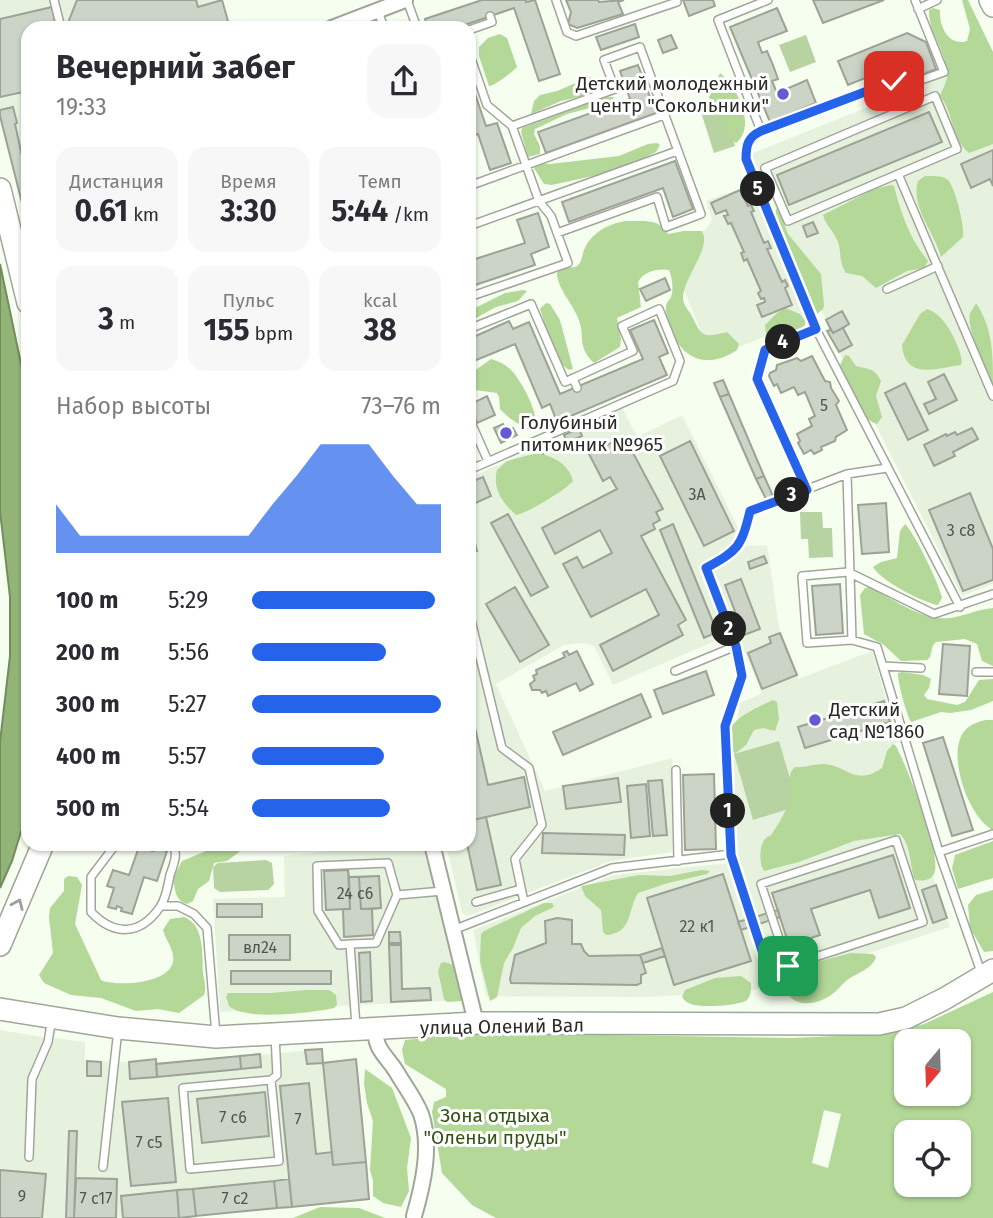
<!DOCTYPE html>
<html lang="ru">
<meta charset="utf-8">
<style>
:root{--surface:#fff;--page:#f7f7f7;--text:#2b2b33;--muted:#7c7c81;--accent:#2563eb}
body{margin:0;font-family:"Fira Sans",sans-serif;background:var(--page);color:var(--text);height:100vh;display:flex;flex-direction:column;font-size:26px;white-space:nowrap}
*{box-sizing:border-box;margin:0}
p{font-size:23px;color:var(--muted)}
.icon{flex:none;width:38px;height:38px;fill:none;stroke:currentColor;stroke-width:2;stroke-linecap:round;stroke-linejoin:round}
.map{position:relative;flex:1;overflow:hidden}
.side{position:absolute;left:21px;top:21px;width:455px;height:830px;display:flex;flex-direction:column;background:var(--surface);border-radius:21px;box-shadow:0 2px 5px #0004}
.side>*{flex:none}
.needle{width:46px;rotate:199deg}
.controls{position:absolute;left:894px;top:1029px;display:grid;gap:14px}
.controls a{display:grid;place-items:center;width:77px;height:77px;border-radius:14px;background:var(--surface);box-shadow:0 2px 5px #0004;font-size:35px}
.pin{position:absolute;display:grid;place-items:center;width:60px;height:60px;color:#fff;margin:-30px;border-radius:14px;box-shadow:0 4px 10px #0006}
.km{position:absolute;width:35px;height:35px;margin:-18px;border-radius:50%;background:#222;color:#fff;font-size:19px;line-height:35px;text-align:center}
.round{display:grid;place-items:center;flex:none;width:74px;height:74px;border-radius:21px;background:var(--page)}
.overview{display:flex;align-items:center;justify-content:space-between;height:119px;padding:0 35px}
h1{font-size:32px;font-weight:700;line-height:52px}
.metrics{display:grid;grid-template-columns:repeat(3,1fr);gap:10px;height:119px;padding:7px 35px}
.metrics div{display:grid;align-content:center;border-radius:18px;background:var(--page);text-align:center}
.metrics b{font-size:30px;font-weight:700}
.metrics small{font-size:19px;font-weight:400}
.metrics p{font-size:19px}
.chart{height:196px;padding:14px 35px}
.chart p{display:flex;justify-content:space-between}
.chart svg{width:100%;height:126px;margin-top:7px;fill:var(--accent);opacity:.7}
ul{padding:0 35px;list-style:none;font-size:23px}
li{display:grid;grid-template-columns:112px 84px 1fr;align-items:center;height:52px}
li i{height:18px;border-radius:9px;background:var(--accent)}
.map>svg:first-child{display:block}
</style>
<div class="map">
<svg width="993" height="1218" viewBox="0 0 993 1218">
<rect width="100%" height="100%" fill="#f6fef0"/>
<path fill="#e6f2de" d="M0,0H222L230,28H28V229L0,116Z
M993,57V584L962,596L839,352L827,332L830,329L751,154Z
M750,185L806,320L712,358L666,246L706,230L712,219L706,201Z
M622,407L637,437L682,415L747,546L767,545L780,633L798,679L872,651L899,742L889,746L950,927L751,991L646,997L486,996L473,930L614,875L738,862L732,753L740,703L762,693L736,632L613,685L594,646L584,643L564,645L496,684L545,791L672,758V852L611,861L468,916L462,913L446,844H469V478L554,440L559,447L567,443L564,435Z
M393,844H428L462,1000L220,1012L213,899L285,897L284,856Z
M0,1030L43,1037V1042L53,1043L55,1038L85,1042V1061L129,1062L156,1059V1064L322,1049L323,1063L356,1059L369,1199L176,1218H0Z"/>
<path fill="#b6d3a1" d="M806,35L816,62L790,72L779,45Z
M722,102L735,146L714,153L700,109Z
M800,512H822L823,528H832L833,557L809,558L808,539H801Z
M779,741L798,806L753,820L734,754Z
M266,860L272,863L274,884L268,890L220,892L214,888L213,867L218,863Z"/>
<path fill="#b3d898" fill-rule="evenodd" d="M962,0H968L993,52V144L969,153C951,138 954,113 940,96C942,89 947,83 947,75C947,51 928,34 929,10L933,8L940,10C939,27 949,47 967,41L970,29Z
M500,34L507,38L517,67C512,72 495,86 489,86L479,56V47L488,38Z
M720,73C737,87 757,126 736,143L730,138L723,122L711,109L709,96Z
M590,77L598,78L605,84L603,88L587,95L561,101L531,114L534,101L540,95L557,91Z
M606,97H614L609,103L567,114L535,129L534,134L540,146V154L528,157L521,132L522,128Z
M657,143L660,145L656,152L620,170L552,185L544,184L534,168L541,163L550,164L619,156L648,144Z
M925,176C932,176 943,175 948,180C955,187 965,227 963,237L941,257C935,233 910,207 918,181Z
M891,185L894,186C901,214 910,239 928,261L924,268L907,271L876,288L862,276L846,273C838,261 842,250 837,240C833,230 826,226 823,215L874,189Z
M778,208L788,234L821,274L824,305L823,309L816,315C807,294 771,228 776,209Z
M625,221C642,222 658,217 668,234L684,231H702C712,248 683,278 683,298C683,306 690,311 693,318C702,339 706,337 727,332L739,344L737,350C705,371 679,358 669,323C668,318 665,312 666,307C666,302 669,301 671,297C674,289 672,277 669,270C657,268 644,271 638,282L641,307L617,318L621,339L620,347L594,363C576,346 586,336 578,318C572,302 558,290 557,273L560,269C565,268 573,268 577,266C582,263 582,255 584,250C591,233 608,224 625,221Z
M523,290L527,291L518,301L496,307L469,322V311L505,293Z
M546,303L550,304L560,320L573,369L569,370C550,357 547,329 540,309Z
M976,303C993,329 993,353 993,385C986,371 966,329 970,313C971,312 975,305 976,303Z
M785,308L800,314L805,321V325L792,336L774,341L766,334L765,325L777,313Z
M927,309C945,314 959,344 962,361L961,365C937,368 905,381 902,345L920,314Z
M845,355L849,356L856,366C868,369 875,368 881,381L876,396L882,417L877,424C859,420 846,382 840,365Z
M491,359C499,361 506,365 511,370C521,380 541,416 534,427C521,429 509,418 500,409L499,397L497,393L475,390L469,383L470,374Z
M537,453C553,456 569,464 573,481C567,489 526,514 516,515C503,503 492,489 497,470L507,461Z
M905,524C915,534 939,583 942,598L938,605C923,603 880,580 873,567L881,562L897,558L900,531Z
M869,587C894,599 921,621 950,618C965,616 978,609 993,608V666L982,661L977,644L965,639L936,642L933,645L930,657L927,660L901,661L884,645L864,634L860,595L865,588Z
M902,672L923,675L931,679L929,688L924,695L927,699L957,705L965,702L979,680L993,679V701L971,710L950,713L941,712L911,722C907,716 897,680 898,673Z
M773,700L777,702L779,719L775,731L763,728L754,730L746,745L735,754C713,724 751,711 773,700Z
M986,720H993V830C969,818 947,757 963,733C968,725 977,722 986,720Z
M893,744L896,746C906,765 943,855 934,874C930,881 922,881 915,880C909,865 912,847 900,834L854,841L799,862L764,871C759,864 759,846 765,839C770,834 769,839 773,832C779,824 785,812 789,803C795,790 784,776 795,767C804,768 813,764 823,764C847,765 855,787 882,768L887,751Z
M993,841V878L958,889L952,868L955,855Z
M218,846L242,850L227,861L214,863L209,881L198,889L193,901L187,904C175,900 175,890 173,878L182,861Z
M701,870L710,871L707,874L668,883L638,893C627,911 633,933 606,935L603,932L601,910L585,896L581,886L639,875L670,876Z
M68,876L77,877L82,885L75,924L101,980C117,987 168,984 173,962C175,950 166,941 163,930L170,919L184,917C205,925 202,955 203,973C204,981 207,987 204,995L179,1013L158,1009L136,1011L101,998L71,995L44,983L39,975L53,953L49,917L50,908L64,891V879Z
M993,890V951L984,952L970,928L968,905L976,895Z
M544,903H552L554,907L535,916L521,928L513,948L504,963L497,997L490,1001L480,961L481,934L484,931Z
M851,953L873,954L876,957C872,969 857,973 847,980C841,985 837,991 831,995C818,1004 796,1009 787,992C784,986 785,982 788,977L812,963Z
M445,962L453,965L464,997L461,1001L447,1002L444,999L438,971L441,963Z
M741,976L751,983C751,989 751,996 747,1000C740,1006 699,1008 691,1004C686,1002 685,1001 682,997L685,990L715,978Z
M306,990H329L336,995L337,1005L334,1008C311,1013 245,1021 229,1006L226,997L228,993H271Z
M993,992V1218H496L472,1205L442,1173L432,1112L434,1102L446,1097V1089L405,1064L402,1050L405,1040L481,1033L792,1038L883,1034L924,1024ZM906,1041H959V1094H906ZM824,1110L841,1114L828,1168L812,1163ZM906,1132H959V1185H906Z
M365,1069L392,1088L411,1138L407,1168L409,1191L401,1207L383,1203L373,1196V1181L370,1170L373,1121L367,1103L364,1084Z
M320,1207L359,1208L385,1218H293Z"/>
<path fill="#92b577" stroke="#728c5f" stroke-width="2" d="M0,264L28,397V809L12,861L0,888V742L10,656V597L0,511Z"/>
<path fill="#ccd4c7" stroke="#9ca396" stroke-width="2" d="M77,0H196L198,7L222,0L230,28H66Z
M482,0H526V2L535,0L560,74L539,81L514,8L456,28H428L425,19Z
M566,0H598L599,2L624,0L618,2L623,14L577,28L568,24L571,12Z
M683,0H713L715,6L689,16Z
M813,0H884L823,23Z
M52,7L56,28H28V91L0,97V19Z
M777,8L787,31L758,42L762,53L767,51L773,65L778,79L772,81L777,93L807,80L816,103L770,122L730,27Z
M635,24L639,37L601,50L596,37Z
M907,33L926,42L936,69L914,78L907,61L848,85L838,61Z
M671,35L677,48L663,53L658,40Z
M638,65L656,113L546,153L538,132L630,99L620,71Z
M469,76L486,126L497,123L511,163L490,170L478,134L469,137Z
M13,107L17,123L15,124L22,156L28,154V209L24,211L0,116V110Z
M929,112L942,142L789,205L777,175Z
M993,150V186L990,179L971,188L961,164Z
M675,161L693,209L673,217L663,188L569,222L562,202Z
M740,190L748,206L751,205L754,211L751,212L764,243L768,241L771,248L767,249L782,282L785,280L788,286L785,288L792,305L762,317L757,305L765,302L764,298L761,299L758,293L761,291L747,259L744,261L741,253L744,252L731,223L728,224L724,216L728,215L726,210L716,214L711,203Z
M538,213L549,247L531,254L535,265L469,287V261L525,243L517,220Z
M813,222L818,233L807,237L803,226Z
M665,278L670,290L646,301L640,289Z
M842,311L849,324L843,328L852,345L839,352L827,331L831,330L826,320Z
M842,311L849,324L833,333L826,320Z
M654,320L668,353L659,357L667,375L557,422L550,404L542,408L515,344L469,363V339L509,321L513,329L529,322L560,394L643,359L630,330Z
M843,328L852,345L839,352L827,331L831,330L833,333Z
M812,356L825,381L830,382L831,388L839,401L836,405L847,430L836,437L835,441L821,447L822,450L814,454L811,450L804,454L798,443L800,441L797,434L812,426L809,419L815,416L805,392L798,395L794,387L781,393L777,384L774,386L769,376L770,373L776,370L777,365L797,358L801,361Z
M944,374L957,400L929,414L924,404L936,399L928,382Z
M723,380L729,394L720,397L714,383Z
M905,383L928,430L908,440L885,393Z
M729,394L764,476L756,479L720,397Z
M487,396L495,415L477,423L469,405Z
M503,424L506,431L513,428L517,435L501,443L494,428Z
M579,428L582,436L567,443L564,435Z
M972,428L978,439L953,452L955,456L934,466L924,445L946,434L947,436L955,432L957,435Z
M624,436L663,509L656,512L660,520L653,524L655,529L641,536L686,620L678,625L683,635L613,671L600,645L659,615L646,589L591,617L563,564L577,557L583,568L612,553L600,530L555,554L542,528L617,489L610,477L603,481L589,454Z
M554,440L558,447L543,454L540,447Z
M690,441L734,531L704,546L660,456Z
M764,476L773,496L766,499L756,479Z
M483,477L491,496L469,506V478L471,482Z
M970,493L993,549V580L963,591L929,510Z
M886,503L889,552L862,554L858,505Z
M508,514L548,587L531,596L491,523Z
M469,519L477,551L469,553Z
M673,524L717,632L704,638L660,530Z
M764,556L767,563L750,569L748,562Z
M741,579L760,629L744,635L725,585Z
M840,584L843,633L816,635L812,586Z
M515,587L549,645L520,662L486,604Z
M780,633L797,675L762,689L748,653L771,643L769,637Z
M943,644L970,646L967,696L939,694Z
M567,651L569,655L577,651L593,684L580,691L576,683L548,696L546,691L542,693L540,690H532L530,684L535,680L533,676L537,674L536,670L565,657L563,653Z
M706,671L714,695L663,714L654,690Z
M641,694L651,717L563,755L553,732Z
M469,701L488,785L524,777L530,807L469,821Z
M884,701L890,722L805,748L798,727Z
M943,737L973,830L952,836L923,743Z
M714,774L716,849L685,850L683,775Z
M618,778L621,802L566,809L563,786Z
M662,780L667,835L653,836L648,781Z
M646,784L650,836L631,838L627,786Z
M486,817L501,885L477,890L467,844H469V821Z
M543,833L625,835L624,855L542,853Z
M140,844L150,845L149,850L153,851L155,847L167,851L157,881L144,877L132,914L121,911L122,908L117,906L116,909L108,907L114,888L107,886L113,870L129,875Z
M893,855L910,908L879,918L870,890L811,909L820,935L789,945L772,893Z
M348,870L349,877L379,876L381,908L372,909L373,935L344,937L343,909L326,910L324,871Z
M348,870L350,909L326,910L324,871Z
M723,874L751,961L674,985L647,898Z
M379,876L381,908L361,909L359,877Z
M349,877H359L361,909H372L373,935L344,937L343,909H350Z
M936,885L947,918L933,923L922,890Z
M217,904H262V917H217Z
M778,910L780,917L741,930L738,922Z
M557,918L572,920V944H581L584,951L589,956L640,955L646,973L641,975V983L637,985L511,983L510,979L515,955L546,943L545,921Z
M389,932H400L401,943H389Z
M229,935H290V960H229Z
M389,945H401L402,989L430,988L431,1000L391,1002Z
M662,948L665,956L643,963L640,955Z
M370,952L372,1001L361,1002L359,953Z
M231,971H331V984H231Z
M322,1049L323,1063L307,1064L305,1050Z
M260,1054L261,1067L241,1069L240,1056Z
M240,1056L241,1069L157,1077L156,1064Z
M156,1059L157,1077L130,1079L129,1062Z
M356,1059L366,1162L333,1165L323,1063Z
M87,1061L101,1062V1076H87Z
M309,1083L316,1154L332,1152L333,1165L366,1162L369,1199L292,1207L280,1086Z
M265,1092L269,1136L202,1143L197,1099Z
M168,1098L176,1182L131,1186L122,1102Z
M69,1131H77L74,1218H66Z
M0,1170L46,1174L42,1218H0Z
M76,1178L117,1179L116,1218H74Z
M289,1179L292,1207L277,1208L274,1181Z
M274,1181L277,1208L196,1216L193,1189Z
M193,1189L196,1216L179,1218L177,1190Z
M177,1190L179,1218H123L121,1196Z"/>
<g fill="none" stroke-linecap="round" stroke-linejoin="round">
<defs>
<path id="lane" d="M54,0L61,28
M407,0L417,28
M556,0L567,32L576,36L677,2L676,0
M915,0L944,72L907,85L894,81L761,131C748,137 746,144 746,159L816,329L960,607
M918,9L937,0
M378,11L384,28
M469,30L492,22L490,16
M469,53L487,105L512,126L539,201L551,216L568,263L469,297
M935,96L957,149L788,221L765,168Z
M512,126L615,89L604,60L640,47L701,214L666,227L657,197L557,233
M761,131L718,20L768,0
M898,174L993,396
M469,186L664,115
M469,226L677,151
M887,289L938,266
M469,329L531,304L565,382L633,351L622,326L659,309L680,361L673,381L469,470
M573,378L577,388
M469,418L488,461
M847,474L852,640
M807,490L757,379L765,350L816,329
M469,612L502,748L529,768L542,825L515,859L524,902
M883,666L921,668
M675,671L736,646
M976,672H993
M676,770L678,861
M116,844L91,877V912C114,936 140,936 160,907C166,899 168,885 170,875C174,863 178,855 173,844
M293,844L301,846L319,844
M939,852L993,834
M476,902L521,889
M162,906H178L194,914L207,928L216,1035
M453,930L612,868L731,854
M350,944L376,943L397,895
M769,972L923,922L896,840L761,884L788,966
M982,975L939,852L877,647L852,640L807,643L802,576L848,572L934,614L993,594
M773,984L731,854L725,725L742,676L736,646L706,568C738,550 741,548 750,511L847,474L887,468
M356,1026L350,944L339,945L318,911L317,866L388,863L397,895L443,891
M271,1080L183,1088L190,1169L279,1161L271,1080L277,1075L275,1036
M29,1157L32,1079L48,1042L52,1018
M103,1167L118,1029"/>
<path id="street" d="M332,28L405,0
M432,844L476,1023
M375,1029C376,1051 385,1054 396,1071C404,1085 415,1099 421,1114C432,1146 423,1185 414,1216"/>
<path id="secondary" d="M990,0L993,6
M0,189L28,303
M0,945L43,844
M0,1009L118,1028L216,1037L476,1023L879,1024L906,1018L944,999L993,970"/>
</defs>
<use href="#lane" stroke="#a0a79a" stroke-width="10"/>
<use href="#street" stroke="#a0a79a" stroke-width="18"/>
<use href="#secondary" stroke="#a0a79a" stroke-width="24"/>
<use href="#lane" stroke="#fff" stroke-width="7"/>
<use href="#street" stroke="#fff" stroke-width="14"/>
<use href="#secondary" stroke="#fff" stroke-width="21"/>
</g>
<defs><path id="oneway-chevron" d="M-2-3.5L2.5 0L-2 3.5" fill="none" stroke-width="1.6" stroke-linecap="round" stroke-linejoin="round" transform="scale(1.75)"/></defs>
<use stroke="#9ea09d" href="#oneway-chevron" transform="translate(18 904) rotate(-66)"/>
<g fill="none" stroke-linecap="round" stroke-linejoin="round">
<defs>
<path id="route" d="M788,966L769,972L731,855L725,726L742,676L736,646L706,568C738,550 741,548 750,511L807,490L757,379L765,350L816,329L746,159C746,145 748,137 761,131L894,81"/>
</defs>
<use href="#route" stroke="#fff" stroke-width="14"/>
<use href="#route" stroke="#2563eb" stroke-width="9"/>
</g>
<g fill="#645ad3" stroke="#fff" stroke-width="2.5">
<circle cx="783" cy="94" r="7"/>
<circle cx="506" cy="433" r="7"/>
<circle cx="815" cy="720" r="7"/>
</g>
<g text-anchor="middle" stroke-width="6" stroke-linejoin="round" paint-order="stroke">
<g font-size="16" fill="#51554e">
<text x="824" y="411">5</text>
<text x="697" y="500">3А</text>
<text x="961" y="536">3 с8</text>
<text x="355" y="899">24 c6</text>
<text x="697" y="932">22 к1</text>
<text x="260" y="953">вл24</text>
<text x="233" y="1123">7 с6</text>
<text x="298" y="1125">7</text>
<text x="149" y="1148">7 с5</text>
<text x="22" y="1202">9</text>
<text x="96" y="1204">7 с17</text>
<text x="235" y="1204">7 с2</text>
</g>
<g font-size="19" fill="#282b26" stroke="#fff" text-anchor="start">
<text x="769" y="90" text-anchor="end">Детский молодежный<tspan x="769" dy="22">центр "Сокольники"</tspan></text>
<text x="520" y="429">Голубиный<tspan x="520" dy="22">питомник №965</tspan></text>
<text x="829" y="716">Детский<tspan x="829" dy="22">сад №1860</tspan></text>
</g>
<g font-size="19" fill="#282b26" stroke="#fff">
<text transform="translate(502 1026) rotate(-1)" y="7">улица Олений Вал</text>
</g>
<g font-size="19" fill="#335312" stroke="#fff">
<text x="495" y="1122">Зона отдыха<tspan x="495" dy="22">"Оленьи пруды"</tspan></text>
</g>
</g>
</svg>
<div class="controls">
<a><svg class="needle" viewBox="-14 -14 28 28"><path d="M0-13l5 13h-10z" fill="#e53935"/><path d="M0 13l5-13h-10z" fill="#7c7c81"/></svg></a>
<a><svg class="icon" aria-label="locate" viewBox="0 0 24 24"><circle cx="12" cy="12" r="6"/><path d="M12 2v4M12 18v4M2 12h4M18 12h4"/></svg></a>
</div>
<div class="pin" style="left:788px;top:966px;background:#1e9e55"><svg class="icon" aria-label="arrive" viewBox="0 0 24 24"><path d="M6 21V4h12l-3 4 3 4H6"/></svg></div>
<div class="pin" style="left:894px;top:81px;background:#d93025"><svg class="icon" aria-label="check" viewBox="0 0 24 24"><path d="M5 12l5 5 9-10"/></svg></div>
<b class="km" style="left:728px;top:811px">1</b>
<b class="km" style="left:729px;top:629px">2</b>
<b class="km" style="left:792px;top:495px">3</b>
<b class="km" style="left:783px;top:342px">4</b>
<b class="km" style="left:758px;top:189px">5</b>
<section class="side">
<div class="overview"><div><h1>Вечерний забег</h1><p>19:33</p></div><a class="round"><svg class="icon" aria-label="share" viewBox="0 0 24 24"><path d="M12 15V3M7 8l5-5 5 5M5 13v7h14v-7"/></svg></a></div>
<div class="metrics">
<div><p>Дистанция</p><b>0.61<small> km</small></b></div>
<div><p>Время</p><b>3:30</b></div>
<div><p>Темп</p><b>5:44<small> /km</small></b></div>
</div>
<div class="metrics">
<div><b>3<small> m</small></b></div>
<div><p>Пульс</p><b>155<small> bpm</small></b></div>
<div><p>kcal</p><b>38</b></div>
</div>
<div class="chart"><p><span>Набор высоты</span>73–76 m</p>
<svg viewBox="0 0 160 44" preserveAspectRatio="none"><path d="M0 44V27L10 38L20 38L30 38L40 38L50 38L60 38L70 38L80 38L90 27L100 17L110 6L120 6L130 6L140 17L150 27L160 27V44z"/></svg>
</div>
<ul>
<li><b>100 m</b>5:29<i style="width:97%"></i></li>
<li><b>200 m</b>5:56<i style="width:71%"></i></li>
<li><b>300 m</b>5:27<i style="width:100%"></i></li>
<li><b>400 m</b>5:57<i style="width:70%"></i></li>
<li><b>500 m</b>5:54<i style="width:73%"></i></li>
</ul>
</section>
</div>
